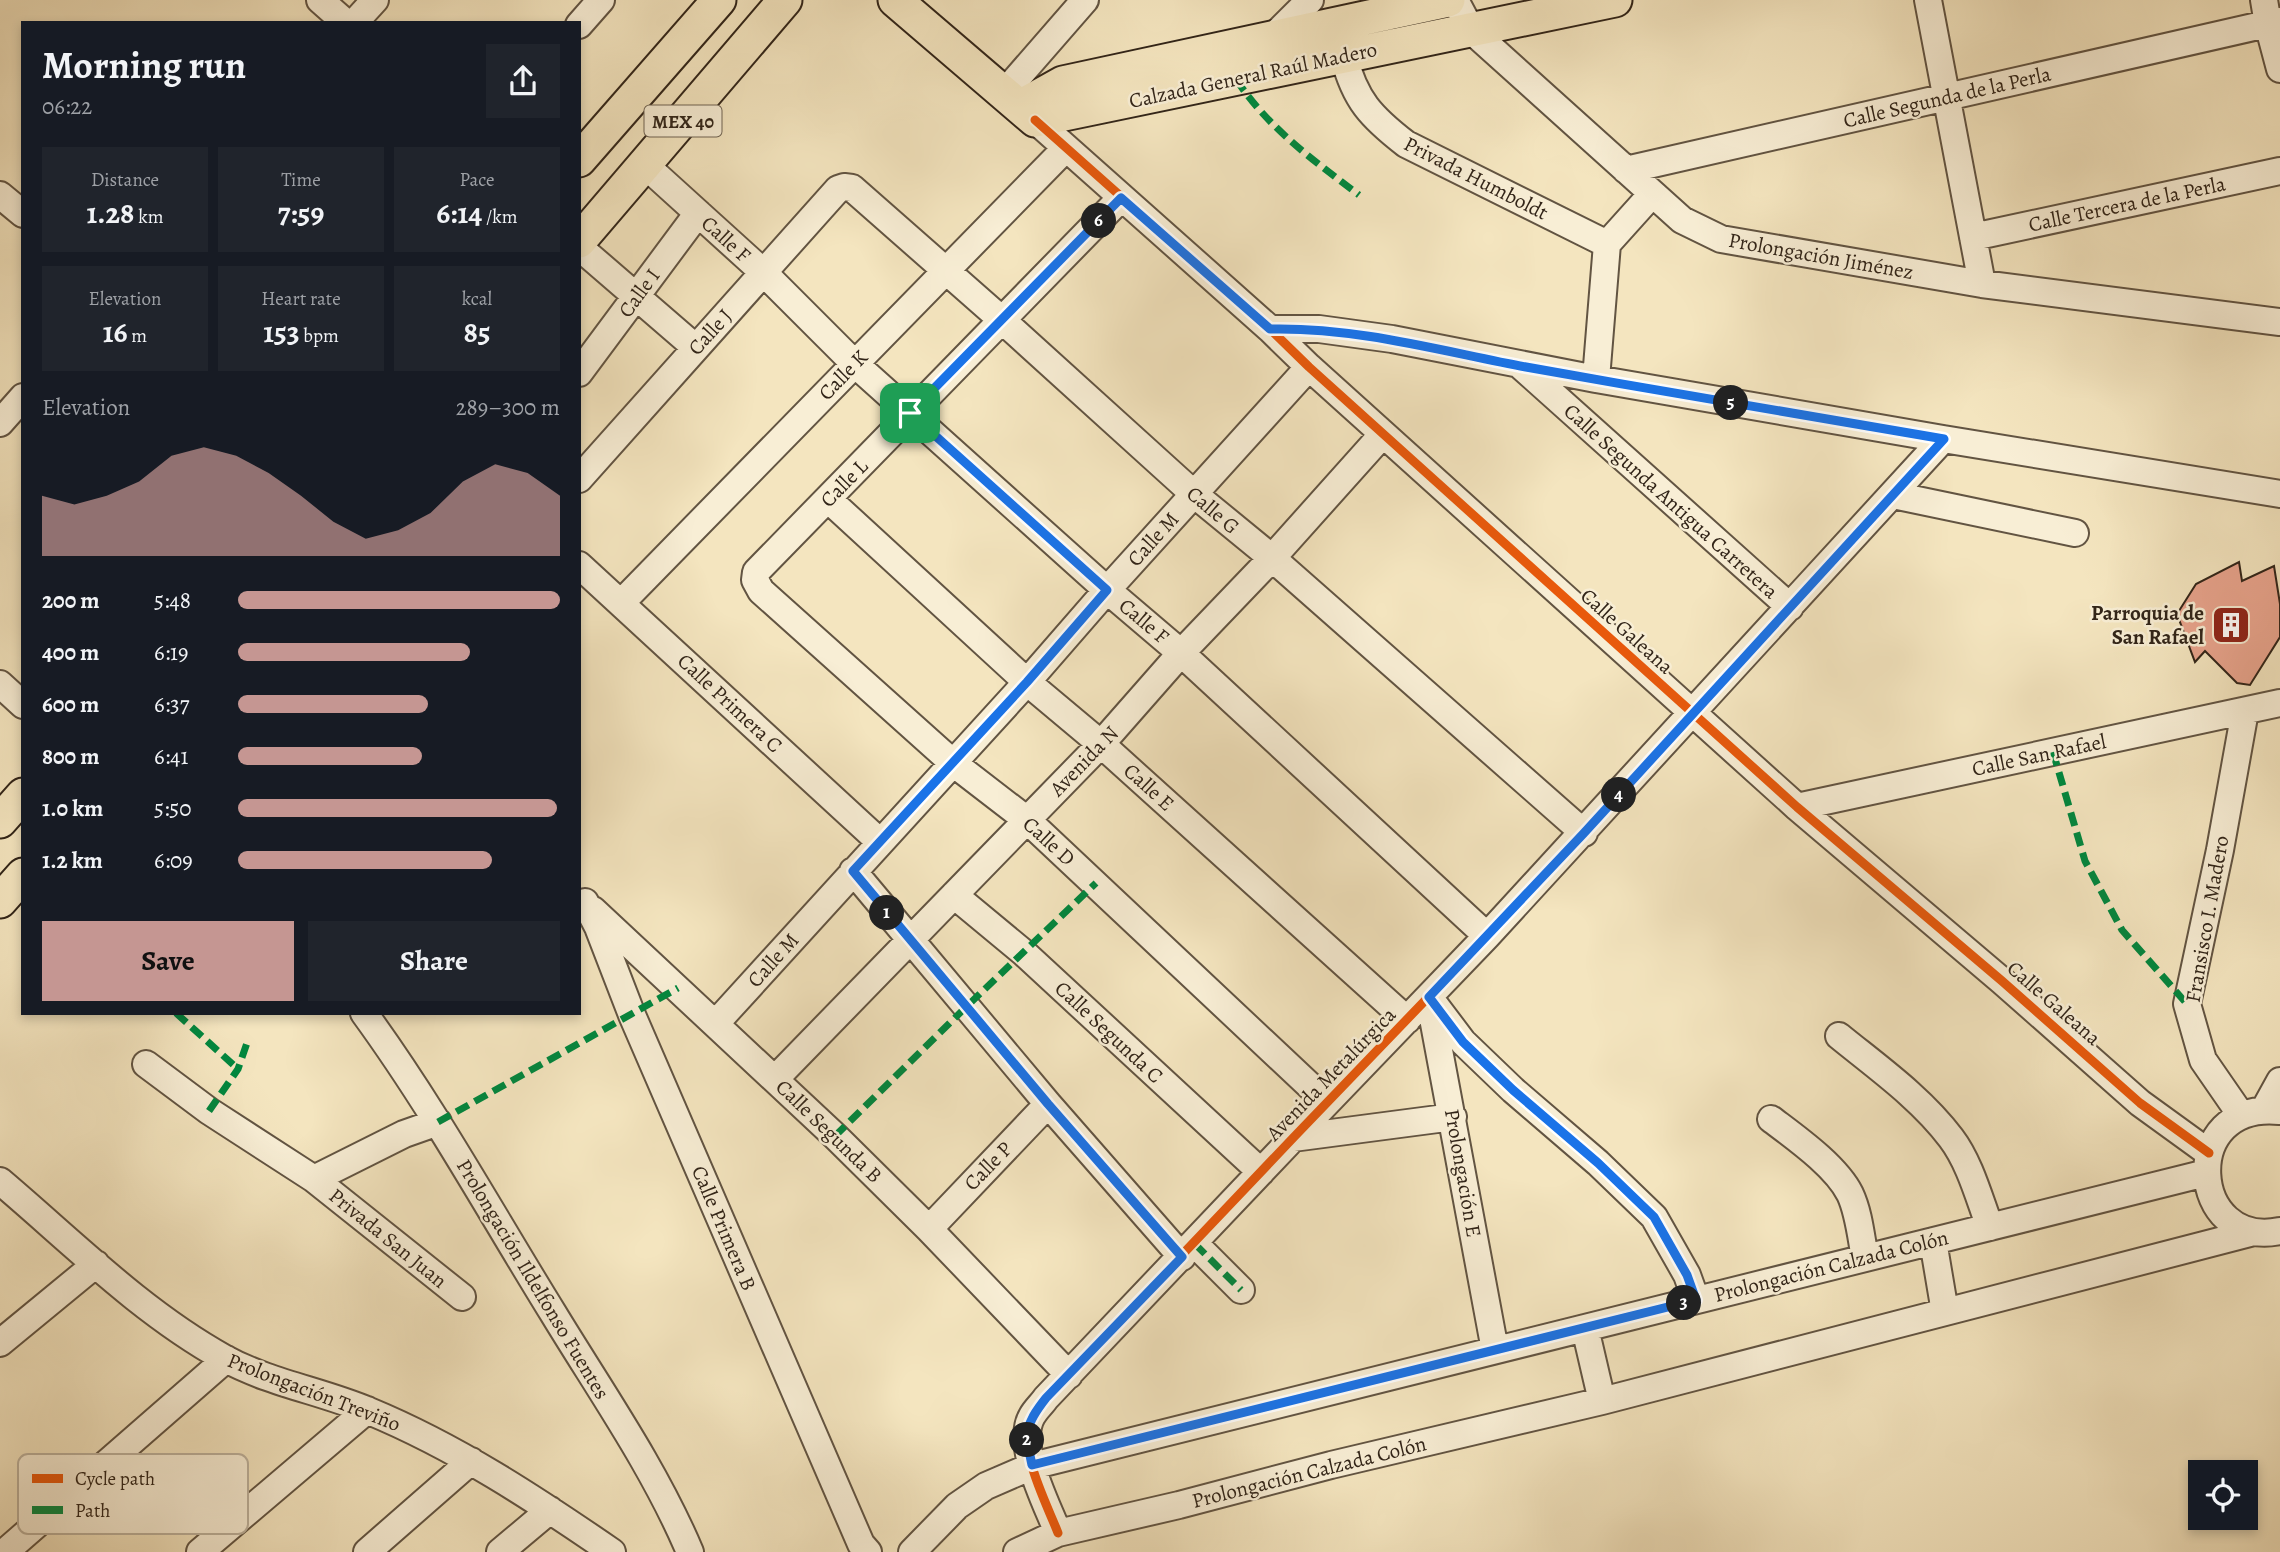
<!DOCTYPE html>
<meta charset="utf-8">
<style>
:root{--surface:#171b24;--page:#20242c;--text:#f1f3f6;--muted:#9ea1a6;--accent:#c59692}
body{margin:0;font-family:Alegreya,serif;background:var(--page);color:var(--text);height:100vh;display:flex;flex-direction:column;font-size:26px;white-space:nowrap}
*{box-sizing:border-box;margin:0}
p{font-size:23px;color:var(--muted)}
.icon{flex:none;width:38px;height:38px;fill:none;stroke:currentColor;stroke-width:2;stroke-linecap:round;stroke-linejoin:round}
.map{position:relative;flex:1;overflow:hidden}
.sheet{position:absolute;left:21px;top:21px;width:560px;height:994px;display:flex;flex-direction:column;background:var(--surface);border-radius:0px;box-shadow:0 4px 10px #0003}
.sheet>*{flex:none}
.buttons{position:absolute;left:2188px;top:1460px;display:grid;gap:14px}
.buttons a{display:grid;place-items:center;width:70px;height:70px;border-radius:0px;background:var(--surface);box-shadow:0 4px 10px #0003;font-size:35px}
.pin{position:absolute;display:grid;place-items:center;width:60px;height:60px;color:#fff;margin:-30px;border-radius:14px;box-shadow:0 4px 10px #0006}
.km{position:absolute;width:35px;height:35px;margin:-18px;border-radius:50%;background:#222;color:#fff;font-size:19px;line-height:35px;text-align:center}
.round{display:grid;place-items:center;flex:none;width:74px;height:74px;border-radius:0px;background:var(--page)}
.head{display:flex;align-items:center;justify-content:space-between;height:119px;padding:0 21px}
h1{font-size:38px;font-weight:700;line-height:52px}
.stats{display:grid;grid-template-columns:repeat(3,1fr);gap:10px;height:119px;padding:7px 21px}
.stats div{display:grid;align-content:center;border-radius:0px;background:var(--page);text-align:center}
.stats b{font-size:30px;font-weight:700}
.stats small{font-size:19px;font-weight:400}
.stats p{font-size:19px}
.chart{height:196px;padding:14px 21px}
.chart p{display:flex;justify-content:space-between}
.chart svg{width:100%;height:126px;margin-top:7px;fill:var(--accent);opacity:.7}
.cta{display:flex;gap:14px;margin-top:auto;padding:14px 21px}
.cta a{flex:1;height:80px;border-radius:0px;background:var(--accent);color:#111;font-size:28px;font-weight:700;line-height:80px;text-align:center}
.cta a+a{background:var(--page);color:var(--text)}
ul{padding:0 21px;list-style:none;font-size:23px}
li{display:grid;grid-template-columns:112px 84px 1fr;align-items:center;height:52px}
li i{height:18px;border-radius:9px;background:var(--accent)}
.map>svg:first-child{display:block}
</style>
<div class="map">
<svg width="2280" height="1552" viewBox="0 0 2280 1552">
<rect width="100%" height="100%" fill="#f4e5bf"/>
<filter id="stains"><feTurbulence type="fractalNoise" baseFrequency=".00286" numOctaves="4"/><feColorMatrix values="0 0 0 0 .2 0 0 0 0 .09 0 0 0 0 .02 0 0 0 .5 -.17"/></filter>
<radialGradient id="worn" r=".72"><stop offset=".6" stop-color="#630" stop-opacity="0"/><stop offset="1" stop-color="#630" stop-opacity=".3"/></radialGradient>
<path fill="#e9a48d" stroke="#312418" stroke-width="2" d="M2239,562L2242,581L2274,566L2280,604V637L2250,685L2237,683L2205,651L2195,662L2177,614L2196,584Z"/>
<g fill="none" stroke-linecap="round" stroke-linejoin="round">
<defs>
<path id="minor" d="M320,0L346,23
M1455,0L1471,30L1682,220L1721,239L1982,284L2280,322
M1928,0L1982,284
M2264,0L2268,24L2280,69
M354,23L375,0
M579,25L601,0
M1272,38L1310,0
M1344,57C1355,100 1371,117 1406,144L1607,244
M1004,93L1085,0
M1035,120L1270,329L1309,367L1797,807L2002,981L2140,1103L2209,1153
M645,165L763,272L855,364L1107,590L1181,653L1487,936
M1626,170L2280,21
M0,195L23,214
M1121,198L756,572L755,580L761,591L953,763L1027,820L1327,1102
M1973,237L2280,171
M579,247L696,348
M1270,329H1319L1392,339L1596,379L1943,439L2280,494
M1521,366L1790,607
M579,373L698,213
M1596,379L1607,244L1652,194
M0,423L23,397
M579,479L838,189L844,187L852,188L1002,320L1194,494L1272,558L1584,833
M1893,495L2075,533
M829,500L1027,682L1101,744L1407,1020
M579,565L880,842
M621,603L1066,148
M0,684L23,705
M1797,807L2280,703
M853,871L1048,1104L1182,1257
M954,895L1024,953L1261,1172
M585,902L598,927L632,1015L861,1544L868,1552
M593,910L835,1136L929,1229L1069,1375
M1429,997L1463,1042L1513,1090L1598,1163L1654,1217L1687,1275L1696,1300
M1430,1002L1495,1350
M364,1013C434,1109 491,1213 553,1313C601,1392 654,1467 690,1552
M716,1023L1027,682L1107,590L1309,367
M1839,1036C1877,1067 1921,1098 1951,1138C1970,1163 1979,1198 1990,1227
M146,1064L209,1111L314,1179L462,1297
M775,1079L1101,744L1181,653L1272,558L1383,434
M2264,1110L2280,1081
M2280,1111C2177,1100 2189,1250 2280,1231
M2241,1115L2203,1060L2187,1004L2220,850L2245,711
M1771,1119C1796,1138 1836,1166 1850,1194C1859,1213 1861,1237 1865,1258
M1293,1138L1453,1117
M314,1179L404,1134L438,1122
M0,1181C72,1242 141,1312 224,1358C269,1383 322,1391 369,1411C456,1447 535,1499 612,1552
M929,1229L1048,1104
M1933,1241L1945,1312
M1195,1244L1241,1290
M1585,1328L1602,1401
M0,1343L96,1264
M1058,1533C1047,1504 1015,1445 1032,1416C1036,1409 1042,1404 1046,1398L1293,1138L1487,936L1943,439
M5,1552L226,1359
M200,1552L367,1410
M367,1552L471,1461
M500,1552L550,1510
M912,1552L957,1506L986,1486L1032,1466L2206,1173
M1017,1552L1058,1533L1179,1505L1331,1465L1602,1401L2254,1232"/>
<path id="major" d="M895,0L1035,120L1615,0
M1020,107L1063,83L1448,0
M579,160L719,0
M579,241L785,0
M0,821L23,795
M0,901L23,875"/>
</defs>
<use href="#minor" stroke="#625442" stroke-width="30"/>
<use href="#major" stroke="#312418" stroke-width="37"/>
<use href="#minor" stroke="#f8eed5" stroke-width="26"/>
<use href="#major" stroke="#f4e5bf" stroke-width="33"/>
<path stroke="#00873e" stroke-width="7" stroke-dasharray="14 7" stroke-linecap="butt" d="M1236,79C1268,128 1313,160 1359,195
M2053,752L2085,861L2122,930L2187,1004
M176,1013L238,1069
M209,1111L238,1069L247,1043
M438,1122L678,988
M835,1136L966,1007L1096,883
M1195,1244L1241,1290"/>
<defs>
<path id="cycleway" d="M1035,120L1270,329L1309,367L1797,807L2002,981L2140,1103L2209,1153
M1058,1533C1047,1504 1015,1445 1032,1416C1036,1409 1042,1404 1046,1398L1293,1138L1487,936L1943,439"/>
</defs>
<use href="#cycleway" stroke="#f8eed5" stroke-width="13"/>
<use href="#cycleway" stroke="#e8590c" stroke-width="9"/>
</g>
<g fill="none" stroke-linecap="round" stroke-linejoin="round">
<defs>
<path id="route" d="M1121,198L1270,329C1357,327 1441,351 1526,367C1665,392 1804,415 1944,439L1584,833L1429,997L1463,1042L1513,1090L1598,1163L1654,1217L1687,1275L1696,1300L1032,1465C1025,1432 1024,1426 1046,1398L1182,1257L1048,1104L853,871L1027,682L1107,590L910,413Z"/>
</defs>
<use href="#route" stroke="#fff" stroke-width="14"/>
<use href="#route" stroke="#1a73e8" stroke-width="9"/>
</g>
<defs>
<symbol id="building-square" viewBox="-11 -11 22 22"><rect x="-9" y="-9" width="18" height="18" rx="4" fill="#8f2418" stroke="#f8eed5"/><path d="M-4-6H4V6H1V3H-1V6H-4ZM-2.5-4.3h1.7v1.8h-1.7ZM.8-4.3h1.7v1.8H.8ZM-2.5-1h1.7V.8h-1.7ZM.8-1h1.7V.8H.8Z" fill="#fff"/></symbol>
</defs>
<g fill-rule="evenodd">
<use href="#building-square" x="2209" y="603" width="44" height="44"/>
</g>
<g text-anchor="middle" stroke-width="5" stroke-linejoin="round" paint-order="stroke">
<rect fill="#f8eed5" stroke="#6d6151" stroke-width="2" x="644.5" y="105.5" width="77" height="31" rx="5"/>
<g font-size="19" font-weight="bold" fill="#312418">
<text x="683" y="128">MEX 40</text>
</g>
<g font-size="21" fill="#312418" stroke="#f8eed5">
<text transform="translate(1253 75) rotate(-12)" y="7">Calzada General Raúl Madero</text>
<text transform="translate(1947 97) rotate(-13)" y="7">Calle Segunda de la Perla</text>
<text transform="translate(1476 178) rotate(27)" y="7">Privada Humboldt</text>
<text transform="translate(2127 204) rotate(-12)" y="7">Calle Tercera de la Perla</text>
<text transform="translate(726 239) rotate(42)" y="7">Calle F</text>
<text transform="translate(1821 256) rotate(10)" y="7">Prolongación Jiménez</text>
<text transform="translate(639 293) rotate(-54)" y="7">Calle I</text>
<text transform="translate(710 332) rotate(-48)" y="7">Calle J</text>
<text transform="translate(843 375) rotate(-46)" y="7">Calle K</text>
<text transform="translate(844 483) rotate(-46)" y="7">Calle L</text>
<text transform="translate(1671 501) rotate(42)" y="7">Calle Segunda Antigua Carretera</text>
<text transform="translate(1213 510) rotate(40)" y="7">Calle G</text>
<text transform="translate(1153 539) rotate(-48)" y="7">Calle M</text>
<text transform="translate(1144 621) rotate(40)" y="7">Calle F</text>
<text transform="translate(1627 631) rotate(42)" y="7">Calle Galeana</text>
<text transform="translate(730 703) rotate(43)" y="7">Calle Primera C</text>
<text transform="translate(2039 755) rotate(-12)" y="7">Calle San Rafael</text>
<text transform="translate(1084 761) rotate(-46)" y="7">Avenida N</text>
<text transform="translate(1149 787) rotate(42)" y="7">Calle E</text>
<text transform="translate(1049 841) rotate(42)" y="7">Calle D</text>
<text transform="translate(2207 919) rotate(-80)" y="7">Fransisco I. Madero</text>
<text transform="translate(773 960) rotate(-48)" y="7">Calle M</text>
<text transform="translate(2054 1003) rotate(41)" y="7">Calle Galeana</text>
<text transform="translate(1109 1032) rotate(43)" y="7">Calle Segunda C</text>
<text transform="translate(1331 1074) rotate(-46)" y="7">Avenida Metalúrgica</text>
<text transform="translate(829 1131) rotate(44)" y="7">Calle Segunda B</text>
<text transform="translate(988 1166) rotate(-46)" y="7">Calle P</text>
<text transform="translate(1463 1173) rotate(80)" y="7">Prolongación E</text>
<text transform="translate(724 1228) rotate(67)" y="7">Calle Primera B</text>
<text transform="translate(388 1238) rotate(39)" y="7">Privada San Juan</text>
<text transform="translate(1831 1266) rotate(-14)" y="7">Prolongación Calzada Colón</text>
<text transform="translate(533 1279) rotate(59)" y="7">Prolongación Ildelfonso Fuentes</text>
<text transform="translate(314 1392) rotate(21)" y="7">Prolongación Treviño</text>
<text transform="translate(1309 1472) rotate(-14)" y="7">Prolongación Calzada Colón</text>
</g>
<g font-size="21" font-weight="bold" fill="#312418" stroke="#f8eed5" text-anchor="end">
<text x="2204" y="620">Parroquia de<tspan x="2204" dy="24">San Rafael</tspan></text>
</g>
</g>
<rect x="18" y="1454" width="230" height="80" rx="10" fill="#f8eed5" stroke="#bcb19c" stroke-width="2"/>
<rect x="32" y="1474" width="31" height="9" fill="#e8590c"/>
<rect x="32" y="1506" width="31" height="8" fill="#00873e"/>
<g font-size="19" fill="#312418">
<text x="75" y="1485">Cycle path</text>
<text x="75" y="1517">Path</text>
</g>
<rect width="100%" height="100%" filter="url(#stains)"/>
<rect width="100%" height="100%" fill="url(#worn)"/>
</svg>
<div class="buttons">
<a><svg class="icon" aria-label="locate" viewBox="0 0 24 24"><circle cx="12" cy="12" r="6"/><path d="M12 2v4M12 18v4M2 12h4M18 12h4"/></svg></a>
</div>
<div class="pin" style="left:910px;top:413px;background:#1e9e55"><svg class="icon" aria-label="arrive" viewBox="0 0 24 24"><path d="M6 21V4h12l-3 4 3 4H6"/></svg></div>
<b class="km" style="left:887px;top:913px">1</b>
<b class="km" style="left:1027px;top:1440px">2</b>
<b class="km" style="left:1684px;top:1303px">3</b>
<b class="km" style="left:1619px;top:795px">4</b>
<b class="km" style="left:1731px;top:403px">5</b>
<b class="km" style="left:1099px;top:221px">6</b>
<section class="sheet">
<div class="head"><div><h1>Morning run</h1><p>06:22</p></div><a class="round"><svg class="icon" aria-label="share" viewBox="0 0 24 24"><path d="M12 15V3M7 8l5-5 5 5M5 13v7h14v-7"/></svg></a></div>
<div class="stats">
<div><p>Distance</p><b>1.28<small> km</small></b></div>
<div><p>Time</p><b>7:59</b></div>
<div><p>Pace</p><b>6:14<small> /km</small></b></div>
</div>
<div class="stats">
<div><p>Elevation</p><b>16<small> m</small></b></div>
<div><p>Heart rate</p><b>153<small> bpm</small></b></div>
<div><p>kcal</p><b>85</b></div>
</div>
<div class="chart"><p><span>Elevation</span>289–300 m</p>
<svg viewBox="0 0 160 44" preserveAspectRatio="none"><path d="M0 44V23L10 26L20 23L30 18L40 9L50 6L60 9L70 15L80 23L90 32L100 38L110 35L120 29L130 18L140 12L150 15L160 23V44z"/></svg>
</div>
<ul>
<li><b>200 m</b>5:48<i style="width:100%"></i></li>
<li><b>400 m</b>6:19<i style="width:72%"></i></li>
<li><b>600 m</b>6:37<i style="width:59%"></i></li>
<li><b>800 m</b>6:41<i style="width:57%"></i></li>
<li><b>1.0 km</b>5:50<i style="width:99%"></i></li>
<li><b>1.2 km</b>6:09<i style="width:79%"></i></li>
</ul>
<div class="cta"><a>Save</a><a>Share</a></div>
</section>
</div>
